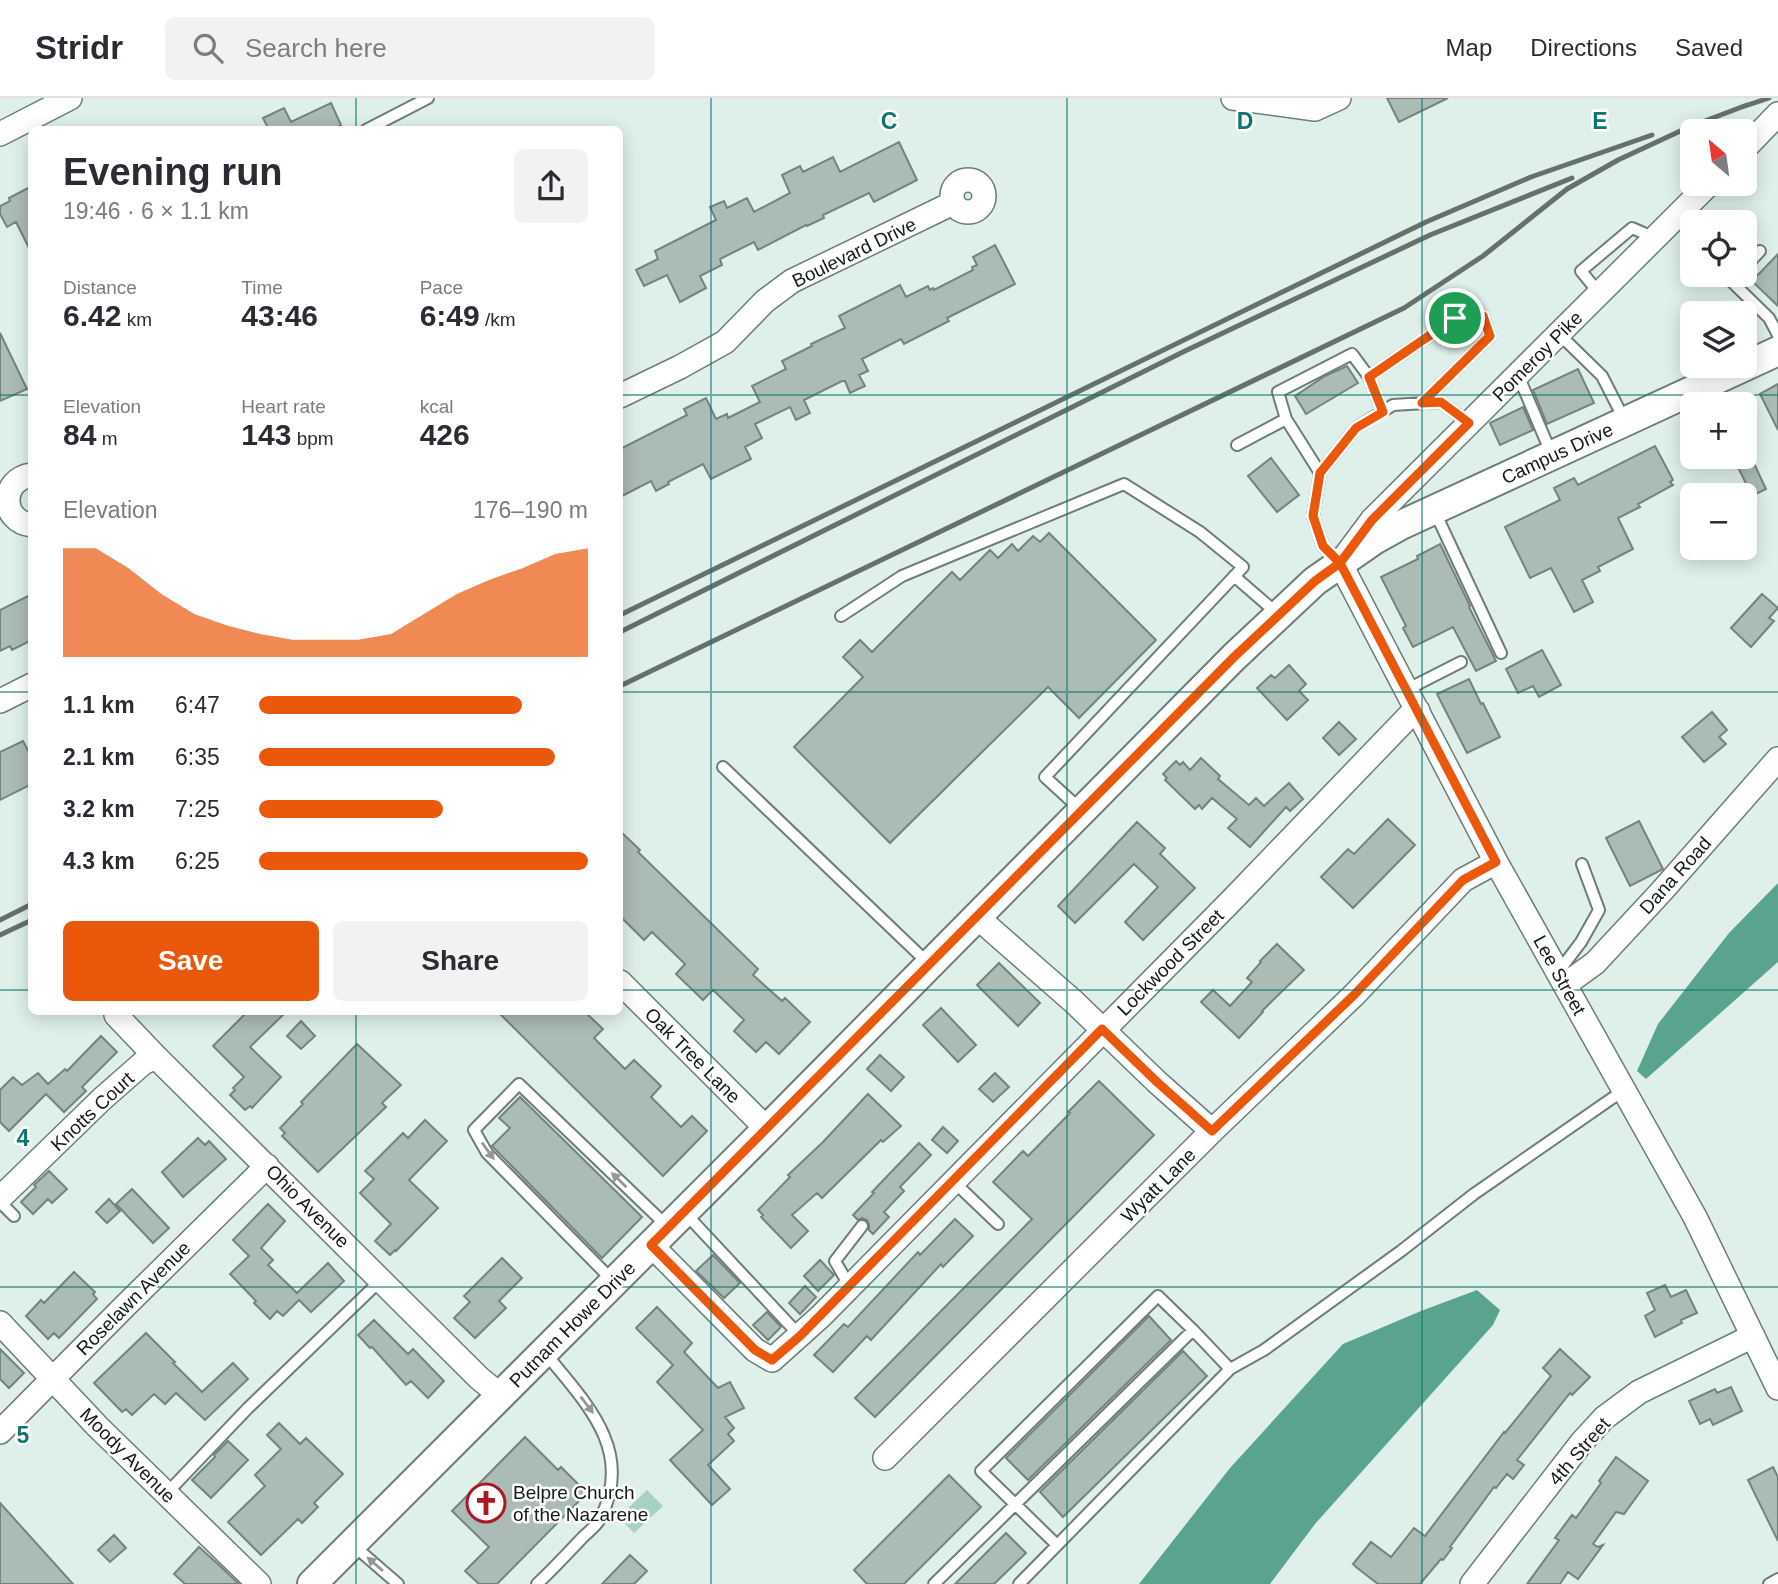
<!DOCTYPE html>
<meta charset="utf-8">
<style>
:root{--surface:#fff;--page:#f2f2f3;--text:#2b2b33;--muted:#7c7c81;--line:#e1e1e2;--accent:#ea580c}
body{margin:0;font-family:Helvetica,sans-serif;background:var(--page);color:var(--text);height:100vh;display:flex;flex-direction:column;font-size:26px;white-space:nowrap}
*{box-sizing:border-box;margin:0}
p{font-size:23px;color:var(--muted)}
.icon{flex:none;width:38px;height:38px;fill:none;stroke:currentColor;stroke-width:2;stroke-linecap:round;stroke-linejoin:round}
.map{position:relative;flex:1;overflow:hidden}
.sheet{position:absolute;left:28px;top:28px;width:595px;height:889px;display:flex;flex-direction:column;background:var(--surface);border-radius:10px;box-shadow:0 4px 18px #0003}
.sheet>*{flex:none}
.needle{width:46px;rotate:331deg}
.fabs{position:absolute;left:1680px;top:21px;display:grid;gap:14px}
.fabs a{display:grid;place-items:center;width:77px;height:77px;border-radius:10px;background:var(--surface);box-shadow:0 4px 18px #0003;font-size:35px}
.pin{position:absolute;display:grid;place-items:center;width:60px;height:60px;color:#fff;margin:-30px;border:4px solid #fff;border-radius:50%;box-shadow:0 2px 7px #0007}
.round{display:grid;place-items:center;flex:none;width:74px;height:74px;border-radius:10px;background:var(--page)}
.headline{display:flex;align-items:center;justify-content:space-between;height:119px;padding:0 35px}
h1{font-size:38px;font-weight:700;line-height:52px}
.figures{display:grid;grid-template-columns:repeat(3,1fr);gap:10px;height:119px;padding:7px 35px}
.figures div{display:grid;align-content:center}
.figures b{font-size:30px;font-weight:700}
.figures small{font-size:19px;font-weight:400}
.figures p{font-size:19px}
.chart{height:196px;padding:14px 35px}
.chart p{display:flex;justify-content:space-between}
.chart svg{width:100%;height:126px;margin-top:7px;fill:var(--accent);opacity:.7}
.primary-button{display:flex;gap:14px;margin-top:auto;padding:14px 35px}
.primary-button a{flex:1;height:80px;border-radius:10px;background:var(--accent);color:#fff;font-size:28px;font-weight:700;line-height:80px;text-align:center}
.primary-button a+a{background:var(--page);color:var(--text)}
ul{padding:0 35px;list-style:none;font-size:23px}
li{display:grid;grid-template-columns:112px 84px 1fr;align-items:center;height:52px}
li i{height:18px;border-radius:9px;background:var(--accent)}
header{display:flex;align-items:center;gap:42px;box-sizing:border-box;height:98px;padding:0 35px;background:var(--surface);border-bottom:2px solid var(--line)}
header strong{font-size:33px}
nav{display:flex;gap:38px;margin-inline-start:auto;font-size:24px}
.search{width:490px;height:63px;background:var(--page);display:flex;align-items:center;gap:18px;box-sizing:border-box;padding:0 24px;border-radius:10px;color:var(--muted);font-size:26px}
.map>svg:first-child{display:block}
</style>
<header>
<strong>Stridr</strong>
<div class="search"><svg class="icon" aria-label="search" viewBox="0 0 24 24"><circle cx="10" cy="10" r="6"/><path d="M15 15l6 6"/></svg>Search here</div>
<nav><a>Map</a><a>Directions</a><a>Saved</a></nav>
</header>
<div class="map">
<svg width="1778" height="1486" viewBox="0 0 1778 1486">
<rect width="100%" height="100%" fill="#dff0ea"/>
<path fill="#a6d1c3" d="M647,1392L663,1408L634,1435L619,1419Z"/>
<path fill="#5aa48f" d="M1778,785V864L1646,981L1637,973L1658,926L1729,835Z
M1477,1192L1500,1212L1493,1227L1315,1426L1270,1486H1139L1230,1370L1343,1246L1421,1213Z"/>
<path fill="#abbbb6" stroke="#73837e" stroke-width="2" d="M1387,0H1448L1399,24Z
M331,5L341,27L332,32H269L263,20L284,10L291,24Z
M899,44L917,82L874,104L869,95L823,117L824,120L807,128L806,127L758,152L754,144L720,161L722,167L700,178L706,190L680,204L667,177L644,188L636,172L658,161L655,153L716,122L710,109L724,103L727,110L747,100L754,114L790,95L782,77L800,68L803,74L833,59L840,74Z
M32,88V156L16,124L7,129L0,116V108L10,103L9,100Z
M995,147L1015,186L947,220L949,223L904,246L901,241L862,261L868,273L859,277L865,288L850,295L845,283H842L804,302L810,315L796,322L790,309L755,326L762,340L745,349L751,361L711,381L703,366L668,384L669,386L656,393L651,383L620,399V351L687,317L684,311L706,300L716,321L727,316L728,320L760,304L752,288L786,271L782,263L812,248L811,246L845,230L839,218L900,187L906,199L928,188L930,192L933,190L934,192L973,172L972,169L977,167L973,159Z
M1778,156V208L1752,183Z
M0,235L27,291L0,303Z
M1347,268L1358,285L1306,316L1295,298L1325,278Z
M1578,271L1594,305L1547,326L1533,292Z
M1778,286V332L1760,296Z
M1523,309L1533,332L1500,347L1490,325Z
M1655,348L1673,382L1670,384L1673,387L1638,406L1640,409L1618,420L1633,451L1598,469L1600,473L1582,482L1593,504L1574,514L1551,470L1530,480L1505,429L1560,402L1554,390L1574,380L1578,387Z
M1733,359H1751L1766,391L1752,398Z
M1271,360L1299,397L1277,414L1248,378Z
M1049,435L1156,542L1079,620L1048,589L890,745L794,649L863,579L843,559L860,542L872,554L952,474L960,482L990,452L998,460L1012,446L1018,453L1033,438L1040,444Z
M1440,446L1470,508L1469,509L1496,563L1476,573L1453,529L1413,549L1403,530L1406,528L1381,479L1418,461L1417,458Z
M32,496V542L12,552L10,548L0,553V512Z
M1762,496L1778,510L1769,520L1774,523L1751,549L1731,530Z
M1542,552L1561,587L1539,599L1533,588L1518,595L1506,571Z
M1289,567L1306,586L1299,593L1308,602L1287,622L1257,590L1271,577L1275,580Z
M1469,581L1481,606L1483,605L1500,639L1467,655L1437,596Z
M1712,614L1727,632L1719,639L1726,646L1704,664L1682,639Z
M1339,624L1356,641L1339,657L1323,640Z
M23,643L32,660V686L0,702V654Z
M1201,660L1220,678L1218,681L1249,707L1256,700L1264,708L1289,685L1303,701L1290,713L1286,709L1250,749L1228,730L1237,721L1212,700L1202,711L1199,707L1195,711L1165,682L1167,680L1163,676L1176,663L1180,667L1183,664L1190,672Z
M1388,721L1415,747L1353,810L1321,779L1348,751L1354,756Z
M1639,723L1663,771L1630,788L1606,740Z
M1137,724L1165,750L1160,756L1195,790L1143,842L1125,824L1158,789L1134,766L1075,825L1058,808Z
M620,733L640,752L638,754L758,871L753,877L782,903L785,900L810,924L779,956L766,944L756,954L734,933L744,922L713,892L703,902L676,876L685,866L652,834L644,842L620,818Z
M1277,846L1304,872L1262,913L1263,914L1239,940L1201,904L1213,892L1230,908L1252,884L1247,880L1261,864L1260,863Z
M999,865L1040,905L1018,928L977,887Z
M941,910L976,947L958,964L923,927Z
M247,914H286L250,949L281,979L252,1010L250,1008L245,1012L230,997L235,992L233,990L244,979L213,948Z
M498,914H585L603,931L594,940L625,971L634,962L661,988L651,999L681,1029L692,1018L707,1033L663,1078Z
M301,923L315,938L301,951L287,938Z
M101,938L117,954L82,989L86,993L64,1014L46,996L9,1033L0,1024V992L13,979L22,987L38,975L48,986L65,971L67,973Z
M357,946L401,987L382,1005L386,1009L318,1074L282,1038L285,1035L280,1030L303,1006L301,1004Z
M880,957L904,979L891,993L867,971Z
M995,975L1009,989L993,1004L979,991Z
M1099,983L1154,1037L875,1319L855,1300L1032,1121L993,1084L1023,1053L1028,1058L1070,1015L1068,1014Z
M868,996L901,1028L883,1044L881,1042L822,1100L817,1095L792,1117L808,1133L791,1150L761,1119L763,1117L758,1112L790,1079L788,1077L823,1044Z
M520,999L642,1119L602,1160L492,1048L510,1030L499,1020Z
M425,1022L447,1043L409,1082L438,1110L396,1153L395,1152L390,1157L375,1143L391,1126L360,1095L374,1081L365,1073L403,1035L408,1040Z
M943,1029L958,1043L947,1055L932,1042Z
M198,1040L205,1047L209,1043L226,1061L183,1099L162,1074Z
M919,1045L931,1057L900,1089L904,1093L884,1114L889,1119L873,1136L869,1132V1126L867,1122L862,1120L858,1122L853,1117L874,1095L872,1094Z
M49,1073L67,1091L52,1105L48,1101L33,1116L21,1104L36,1089L34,1087Z
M132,1091L169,1130L153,1145L116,1106Z
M109,1101L120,1113L107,1125L96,1114Z
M268,1106L285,1123L261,1150L273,1162L268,1167L297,1195L328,1165L344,1183L311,1214L299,1202L283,1218L277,1213L270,1221L254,1205L256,1203L230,1176L249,1158L233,1142Z
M955,1121L973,1138L943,1169L941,1166L871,1242L867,1238L833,1274L814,1257L844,1226L848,1229L918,1154L920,1157Z
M713,1157L740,1185L724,1200L696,1173Z
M502,1160L522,1180L499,1203L506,1210L475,1240L454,1220L470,1204L464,1198Z
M820,1162L834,1177L818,1193L804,1178Z
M74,1174L95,1194L93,1196L97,1201L59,1240L54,1235L48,1241L26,1218L41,1202L44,1205Z
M1665,1187L1671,1199L1686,1192L1697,1215L1681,1222L1682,1225L1655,1239L1645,1218L1655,1212L1647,1195Z
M805,1188L816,1199L800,1216L789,1205Z
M657,1209L692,1245L684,1254L718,1290L730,1284L744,1310L725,1319L734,1330L728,1336L734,1343L708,1367L730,1391L712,1407L670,1362L703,1332L657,1284L673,1267L636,1230Z
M767,1214L781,1229L768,1242L753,1227Z
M1149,1218L1171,1242L1028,1382L1006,1360Z
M374,1222L408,1256L413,1251L444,1283L428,1300L411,1283L406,1287L372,1249L370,1250L358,1237Z
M146,1235L175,1264L173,1265L202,1294L233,1265L248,1281L205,1322L176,1295L165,1306L154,1296L132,1317L126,1311L122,1314L94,1285Z
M0,1251L24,1275L9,1290L0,1281Z
M1560,1251L1590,1279L1572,1297L1570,1295L1517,1362L1524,1367L1513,1381L1507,1376L1496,1390L1494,1389L1450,1449L1452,1450L1443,1462L1441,1461L1420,1486H1378L1356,1469L1353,1466L1371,1444L1391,1459L1414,1430L1425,1438L1504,1334L1505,1335L1551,1278L1543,1270Z
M1183,1253L1207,1278L1063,1419L1040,1394Z
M1731,1289L1742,1313L1713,1327L1710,1321L1700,1326L1689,1303L1715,1291L1717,1295Z
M279,1325L300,1346L306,1340L343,1376L314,1405L318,1409L302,1425L298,1421L261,1457L228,1424L265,1388L255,1377L281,1351L267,1337Z
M525,1339L558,1372L561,1369L587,1395L497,1486H479L465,1473L489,1449L452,1413Z
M228,1343L248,1362L211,1400L192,1382L215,1359L214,1357Z
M1616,1359L1648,1383L1624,1416L1616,1414L1593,1446L1598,1449L1603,1447L1578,1481L1568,1474L1560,1486H1527L1559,1442L1555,1440L1572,1417L1576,1420L1601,1385L1599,1383Z
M1773,1369L1778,1379V1443L1748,1382Z
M949,1377L981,1409L904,1486H867L854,1472Z
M0,1405L73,1486H0Z
M1006,1435L1026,1455L994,1486H955Z
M114,1437L126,1450L110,1464L98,1452Z
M199,1449L219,1467L239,1486H185L174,1476Z
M630,1457L647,1473L634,1486H602Z"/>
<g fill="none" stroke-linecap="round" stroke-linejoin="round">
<defs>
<path id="service" d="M366,32L428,0
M1745,169L1760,153
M1738,177L1731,183L1769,220L1778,237
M1599,195L1581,173L1632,130L1655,140
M1559,236L1602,278L1624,321
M1518,277L1551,355
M1383,314L1369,279L1455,220L1483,218L1490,238L1422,305
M1286,321L1278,294L1352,256L1369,279
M1237,347L1286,321L1320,375
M1434,412L1501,555
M1340,465L1323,448L1313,418L1320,375L1356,330L1393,307L1441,304L1469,325
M1234,478L1279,517
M841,518L902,478L1124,386L1200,434L1243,469L1045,679L1080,711
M1406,592L1461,564
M723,669L929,866
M1559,873L1581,844L1599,812L1582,766
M953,1083L998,1126
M0,1104L14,1118
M685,1115L800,1238
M613,1183L487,1055L474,1032L519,986L667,1128
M850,1189L835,1163L862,1128
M166,1396L248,1310L381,1182
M353,1447L398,1486
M1057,1447L981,1373L1158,1198L1193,1232
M537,1486C553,1471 568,1455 583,1439C589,1433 598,1427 601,1419C634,1352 586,1305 546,1256
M934,1486L1193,1232L1230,1271
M1019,1486L1230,1271L1264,1252L1401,1153L1474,1096L1624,992
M1769,1486L1778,1481"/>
<path id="minor" d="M1233,0L1315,11L1339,0
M0,36L70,0
M1745,50L1778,16
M952 98a16 16 0 1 1 32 0a16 16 0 1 1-32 0Z
M1709,86L1372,422L1340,465L1496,764L1695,1119L1778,1290
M620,298L680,269L725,244L765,203L792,183L953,105
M32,377C0,381 0,424 32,427
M0,603L32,587
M977,819L1074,904L1157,984L1212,1033
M620,884L767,1031
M1566,886L1595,865L1661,794L1778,661
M116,917L156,959L479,1280L501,1298
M0,1100L102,1001L143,965L156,959
M651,1147L755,1252L772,1262L821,1218L1233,801L1410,617L1418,613
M0,1225L98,1329L259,1486
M0,1334L125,1208L267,1068
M885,1360L1212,1033L1354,897L1463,782L1496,764
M1472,1486L1582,1344L1604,1320L1639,1294L1753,1238"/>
<path id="tertiary" d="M312,1486L767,1031L1234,559L1315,483L1374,442L1401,427L1778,253"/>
</defs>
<use href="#service" stroke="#6d7d77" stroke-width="14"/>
<use href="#minor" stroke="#6d7d77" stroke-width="26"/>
<use href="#tertiary" stroke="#6d7d77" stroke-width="32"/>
<use href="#service" stroke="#fff" stroke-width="10"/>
<use href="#minor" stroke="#fff" stroke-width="23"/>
<use href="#tertiary" stroke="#fff" stroke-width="28"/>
<path stroke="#66706d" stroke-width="5" d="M1739,10L1769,0
M620,517L1426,124L1531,79L1652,37
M620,534L1185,253L1430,137L1572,80
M620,588L1404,210L1483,158L1567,91L1618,62L1689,29L1747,7
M0,822L32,806
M0,837L32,822"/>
</g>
<defs><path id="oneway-solid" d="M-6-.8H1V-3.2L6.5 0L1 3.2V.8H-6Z" transform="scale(1.75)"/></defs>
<g fill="#969898">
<use href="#oneway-solid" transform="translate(488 1053) rotate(54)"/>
<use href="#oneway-solid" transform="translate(619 1082) rotate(-136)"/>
<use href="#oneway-solid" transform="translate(587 1307) rotate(53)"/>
<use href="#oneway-solid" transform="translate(375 1466) rotate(-139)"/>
</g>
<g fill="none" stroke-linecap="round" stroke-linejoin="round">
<defs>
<path id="route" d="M1455,220L1369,279L1383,314L1356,330L1320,375L1313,418L1323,448L1340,465L1315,483L1234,559L651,1147L755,1252L772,1262L800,1238L1102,931L1157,984L1212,1033L1354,897L1463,782L1496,764L1340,465L1372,422L1469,325L1441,304L1422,305L1490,238L1483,218L1455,220"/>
</defs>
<use href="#route" stroke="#fff" stroke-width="14"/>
<use href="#route" stroke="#ea580c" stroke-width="9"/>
</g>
<path fill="none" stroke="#0f766e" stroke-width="2" stroke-opacity="0.55" d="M356,0V32M711,0V1486M1067,0V1486M1422,0V1486M0,297H32M620,297H1778M0,594H32M620,594H1778M0,892H32M620,892H1778M356,914V1486M0,1189H1778"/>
<defs>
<symbol id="church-ring" viewBox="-11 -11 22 22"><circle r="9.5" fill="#fff" stroke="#ac1826" stroke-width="1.5"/><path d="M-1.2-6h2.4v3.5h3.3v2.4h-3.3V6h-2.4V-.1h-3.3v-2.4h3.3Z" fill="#ac1826"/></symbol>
</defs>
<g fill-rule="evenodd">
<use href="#church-ring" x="464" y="1383" width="44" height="44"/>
</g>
<g text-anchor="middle" stroke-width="5" stroke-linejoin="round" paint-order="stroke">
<g font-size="19" fill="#151b19" stroke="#fff">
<text transform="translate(854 154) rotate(-26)" y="7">Boulevard Drive</text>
<text transform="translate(1537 258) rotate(-45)" y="7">Pomeroy Pike</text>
<text transform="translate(1557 355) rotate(-25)" y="7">Campus Drive</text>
<text transform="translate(1675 777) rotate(-48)" y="7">Dana Road</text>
<text transform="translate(1170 864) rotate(-45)" y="7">Lockwood Street</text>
<text transform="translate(1560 877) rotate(61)" y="7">Lee Street</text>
<text transform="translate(693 957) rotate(45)" y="7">Oak Tree Lane</text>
<text transform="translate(92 1013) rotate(-43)" y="7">Knotts Court</text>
<text transform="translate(1158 1087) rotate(-45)" y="7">Wyatt Lane</text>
<text transform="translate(308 1108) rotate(45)" y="7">Ohio Avenue</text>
<text transform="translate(133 1200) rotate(-45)" y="7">Roselawn Avenue</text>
<text transform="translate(572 1226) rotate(-45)" y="7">Putnam Howe Drive</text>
<text transform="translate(1579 1353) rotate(-49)" y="7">4th Street</text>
<text transform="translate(128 1357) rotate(45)" y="7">Moody Avenue</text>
</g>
<g font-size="19" fill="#151b19" stroke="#fff" text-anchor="start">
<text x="513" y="1401">Belpre Church<tspan x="513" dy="22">of the Nazarene</tspan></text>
</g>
</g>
<g font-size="23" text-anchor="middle" font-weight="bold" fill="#0f766e" stroke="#fff" stroke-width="5" stroke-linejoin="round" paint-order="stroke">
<text x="889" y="31">C</text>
<text x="1245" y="31">D</text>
<text x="1600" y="31">E</text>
<text x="23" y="1048">4</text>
<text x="23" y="1345">5</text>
</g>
</svg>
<div class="fabs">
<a><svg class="needle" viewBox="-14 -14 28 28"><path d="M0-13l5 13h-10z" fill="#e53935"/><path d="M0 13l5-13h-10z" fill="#7c7c81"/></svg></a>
<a><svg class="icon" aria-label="locate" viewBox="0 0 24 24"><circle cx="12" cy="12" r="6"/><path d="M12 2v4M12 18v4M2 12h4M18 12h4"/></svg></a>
<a><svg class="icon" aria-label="layers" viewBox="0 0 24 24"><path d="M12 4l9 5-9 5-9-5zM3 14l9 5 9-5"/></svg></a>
<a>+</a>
<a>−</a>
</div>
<div class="pin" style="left:1455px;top:220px;background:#1e9e55"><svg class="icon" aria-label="arrive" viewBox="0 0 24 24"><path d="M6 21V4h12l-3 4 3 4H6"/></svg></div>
<section class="sheet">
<div class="headline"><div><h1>Evening run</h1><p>19:46 · 6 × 1.1 km</p></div><a class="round"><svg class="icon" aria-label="share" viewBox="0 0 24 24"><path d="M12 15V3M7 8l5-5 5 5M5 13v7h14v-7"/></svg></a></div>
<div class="figures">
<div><p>Distance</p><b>6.42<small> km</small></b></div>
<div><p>Time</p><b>43:46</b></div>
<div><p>Pace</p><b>6:49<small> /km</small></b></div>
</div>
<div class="figures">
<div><p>Elevation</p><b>84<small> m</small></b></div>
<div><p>Heart rate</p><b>143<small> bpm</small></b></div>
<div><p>kcal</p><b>426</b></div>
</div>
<div class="chart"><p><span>Elevation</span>176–190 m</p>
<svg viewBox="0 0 160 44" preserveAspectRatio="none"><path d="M0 44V6L10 6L20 13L30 22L40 29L50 33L60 36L70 38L80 38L90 38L100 36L110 29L120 22L130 17L140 13L150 8L160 6V44z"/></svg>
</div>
<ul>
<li><b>1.1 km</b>6:47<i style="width:80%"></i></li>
<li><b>2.1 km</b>6:35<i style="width:90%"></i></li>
<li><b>3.2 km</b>7:25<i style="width:56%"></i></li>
<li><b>4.3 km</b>6:25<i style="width:100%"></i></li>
</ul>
<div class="primary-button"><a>Save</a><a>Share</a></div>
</section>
</div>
